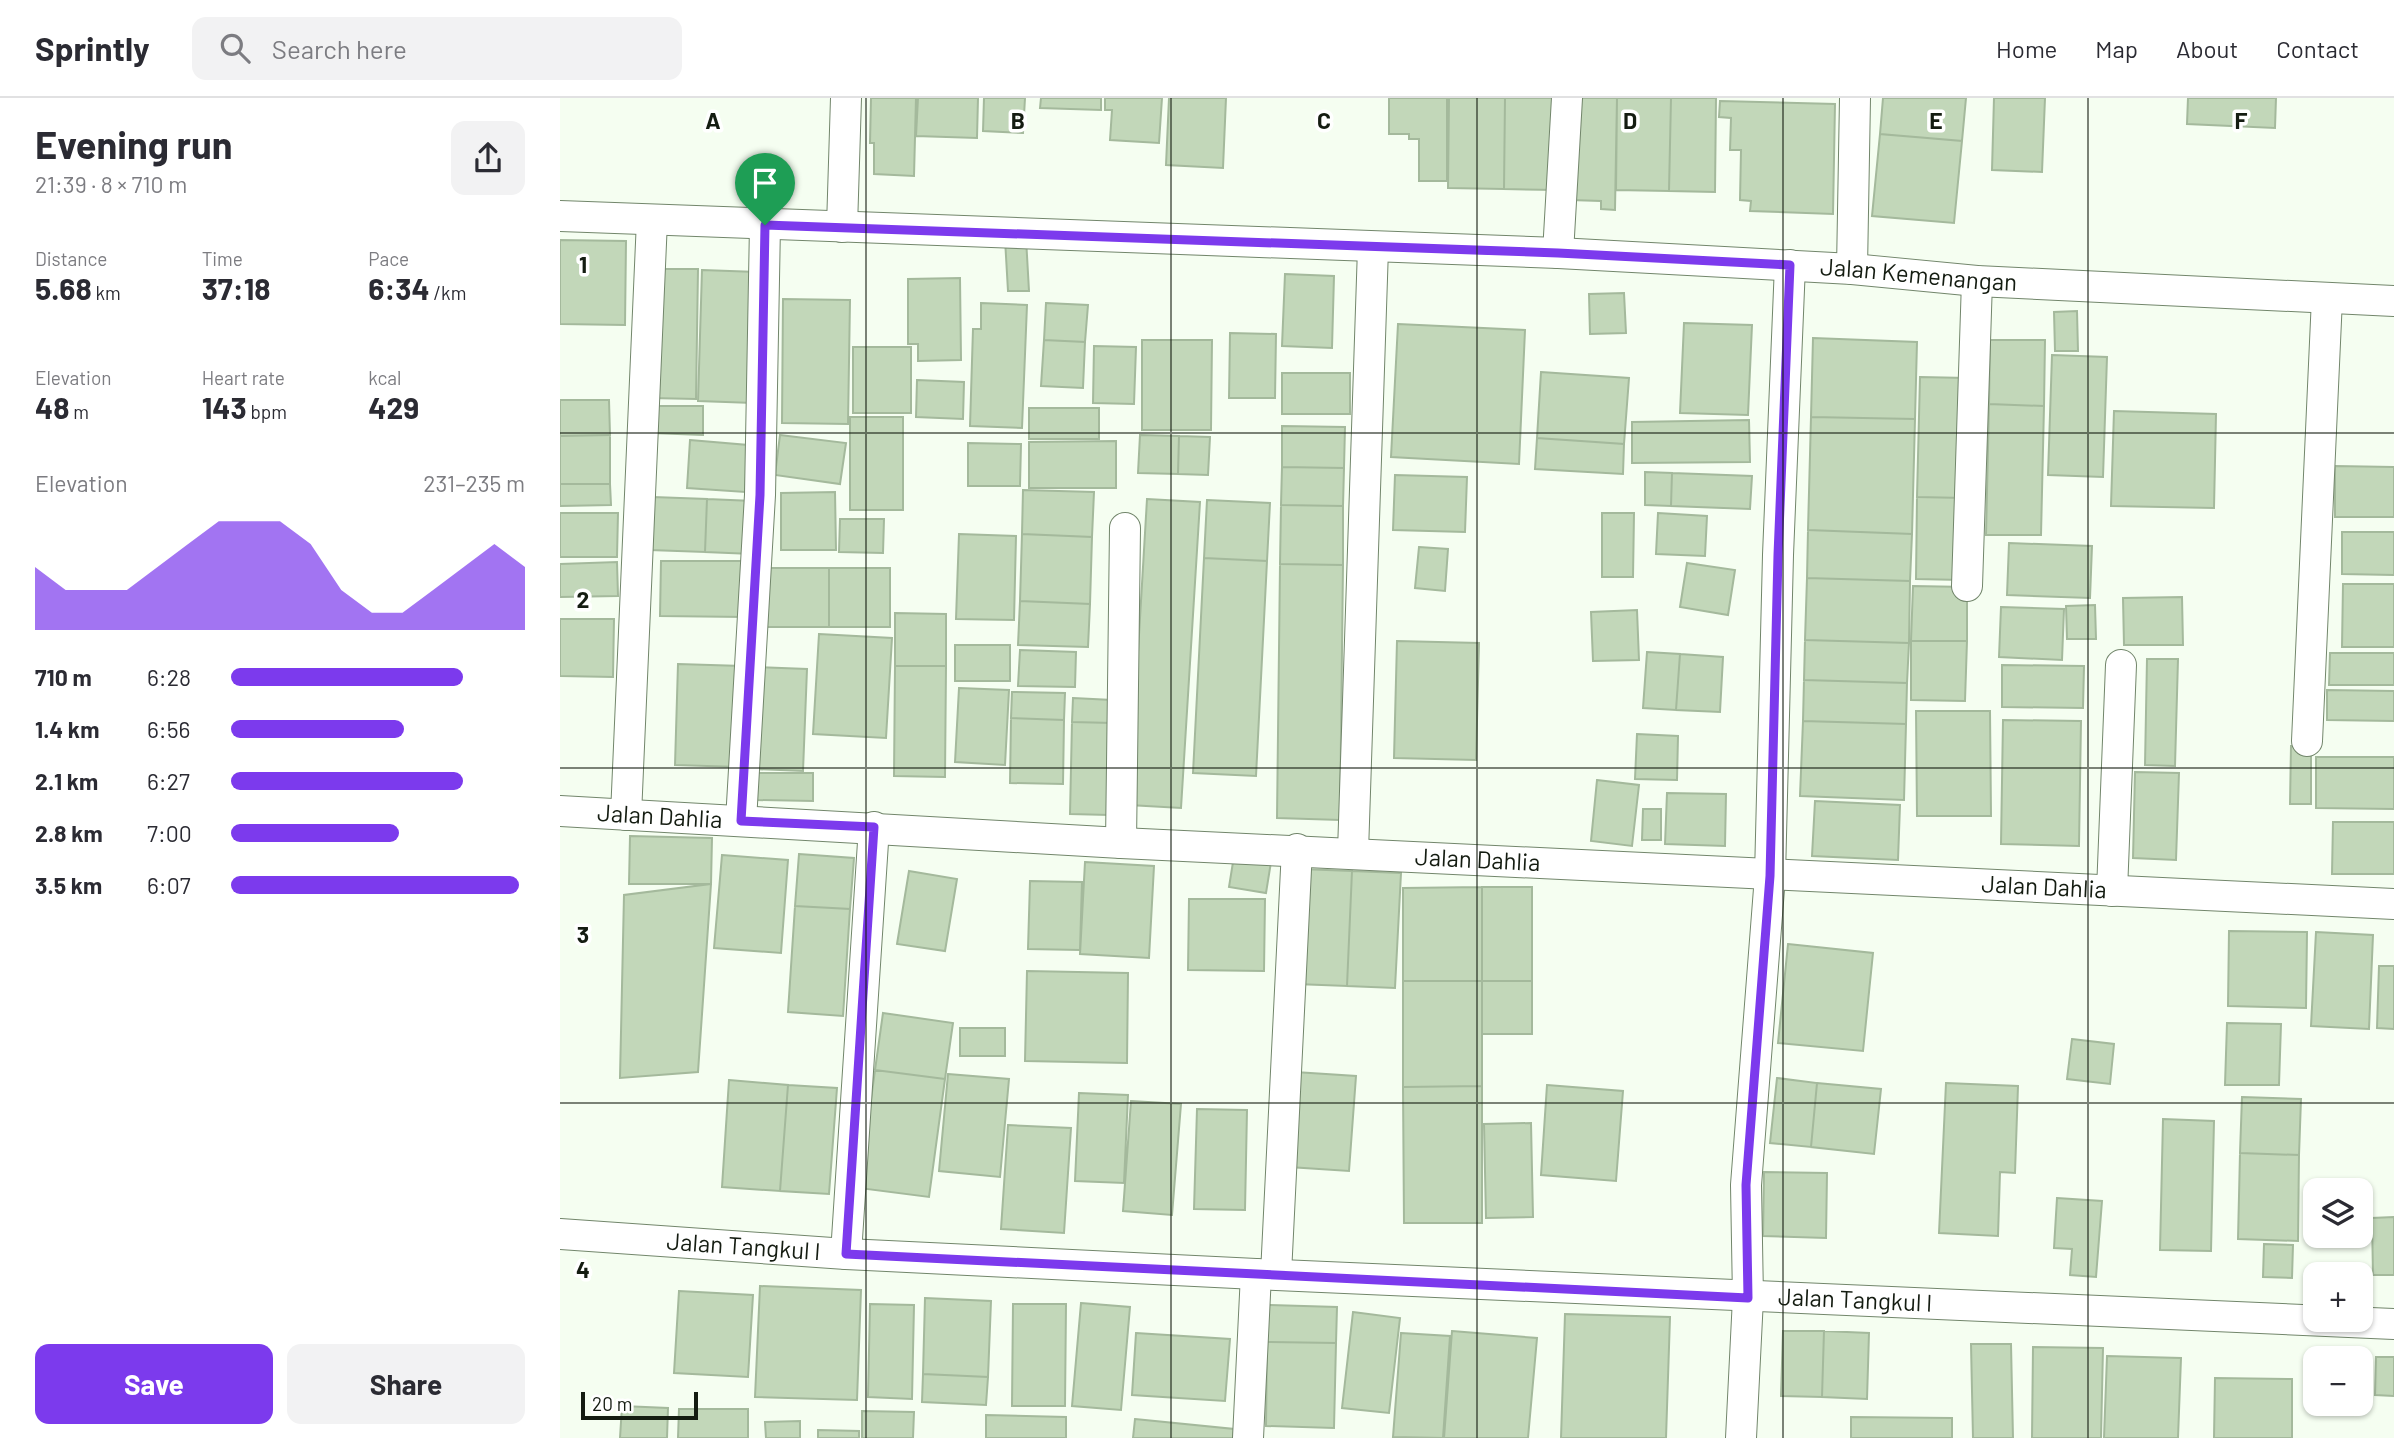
<!DOCTYPE html>
<meta charset="utf-8">
<style>
:root{--surface:#fff;--page:#f2f2f3;--text:#2b2b33;--muted:#7c7c81;--line:#e1e1e2;--accent:#7c3aed}
body{margin:0;font-family:Barlow,sans-serif;background:var(--page);color:var(--text);height:100vh;display:flex;flex-direction:column;font-size:26px;white-space:nowrap}
*{box-sizing:border-box;margin:0}
p{font-size:23px;color:var(--muted)}
.icon{flex:none;width:38px;height:38px;fill:none;stroke:currentColor;stroke-width:2;stroke-linecap:round;stroke-linejoin:round}
.map{position:relative;flex:1;overflow:hidden}
.sheet{display:flex;flex-direction:column;background:var(--surface);width:560px}
.sheet>*{flex:none}
.tools{position:absolute;left:1743px;top:1080px;display:grid;gap:14px}
.tools a{display:grid;place-items:center;width:70px;height:70px;border-radius:14px;background:var(--surface);box-shadow:0 2px 5px #0004;font-size:35px}
.scale{position:absolute;left:21px;bottom:18px;width:117px;box-sizing:border-box;padding-left:7px;border:4px solid #141c11;border-top:0;font-size:19px;line-height:24px;white-space:nowrap;color:#141c11;-webkit-text-stroke:5px #fff;paint-order:stroke}
.pin{position:absolute;display:grid;place-items:center;width:60px;height:60px;color:#fff;margin:-72px -30px;border-radius:50% 50% 50% 0;rotate:-45deg;box-shadow:0 0 7px #0007}
.pin .icon{rotate:45deg}
.round{display:grid;place-items:center;flex:none;width:74px;height:74px;border-radius:14px;background:var(--page)}
.overview{display:flex;align-items:center;justify-content:space-between;height:119px;padding:0 35px}
h1{font-size:38px;font-weight:700;line-height:52px}
.stats{display:grid;grid-template-columns:repeat(3,1fr);gap:10px;height:119px;padding:7px 35px}
.stats div{display:grid;align-content:center}
.stats b{font-size:30px;font-weight:700}
.stats small{font-size:19px;font-weight:400}
.stats p{font-size:19px}
.chart{height:196px;padding:14px 35px}
.chart p{display:flex;justify-content:space-between}
.chart svg{width:100%;height:126px;margin-top:7px;fill:var(--accent);opacity:.7}
.button{display:flex;gap:14px;margin-top:auto;padding:14px 35px}
.button a{flex:1;height:80px;border-radius:14px;background:var(--accent);color:#fff;font-size:28px;font-weight:700;line-height:80px;text-align:center}
.button a+a{background:var(--page);color:var(--text)}
ul{padding:0 35px;list-style:none;font-size:23px}
li{display:grid;grid-template-columns:112px 84px 1fr;align-items:center;height:52px}
li i{height:18px;border-radius:9px;background:var(--accent)}
header{display:flex;align-items:center;gap:42px;box-sizing:border-box;height:98px;padding:0 35px;background:var(--surface);border-bottom:2px solid var(--line)}
header strong{font-size:33px}
nav{display:flex;gap:38px;margin-inline-start:auto;font-size:24px}
.search{width:490px;height:63px;background:var(--page);display:flex;align-items:center;gap:18px;box-sizing:border-box;padding:0 24px;border-radius:14px;color:var(--muted);font-size:26px}
main{display:flex;flex:1;min-height:0}
.map>svg:first-child{display:block}
</style>
<header>
<strong>Sprintly</strong>
<div class="search"><svg class="icon" aria-label="search" viewBox="0 0 24 24"><circle cx="10" cy="10" r="6"/><path d="M15 15l6 6"/></svg>Search here</div>
<nav><a>Home</a><a>Map</a><a>About</a><a>Contact</a></nav>
</header>
<main>
<section class="sheet">
<div class="overview"><div><h1>Evening run</h1><p>21:39 · 8 × 710 m</p></div><a class="round"><svg class="icon" aria-label="share" viewBox="0 0 24 24"><path d="M12 15V3M7 8l5-5 5 5M5 13v7h14v-7"/></svg></a></div>
<div class="stats">
<div><p>Distance</p><b>5.68<small> km</small></b></div>
<div><p>Time</p><b>37:18</b></div>
<div><p>Pace</p><b>6:34<small> /km</small></b></div>
</div>
<div class="stats">
<div><p>Elevation</p><b>48<small> m</small></b></div>
<div><p>Heart rate</p><b>143<small> bpm</small></b></div>
<div><p>kcal</p><b>429</b></div>
</div>
<div class="chart"><p><span>Elevation</span>231–235 m</p>
<svg viewBox="0 0 160 44" preserveAspectRatio="none"><path d="M0 44V22L10 30L20 30L30 30L40 22L50 14L60 6L70 6L80 6L90 14L100 30L110 38L120 38L130 30L140 22L150 14L160 22V44z"/></svg>
</div>
<ul>
<li><b>710 m</b>6:28<i style="width:79%"></i></li>
<li><b>1.4 km</b>6:56<i style="width:59%"></i></li>
<li><b>2.1 km</b>6:27<i style="width:79%"></i></li>
<li><b>2.8 km</b>7:00<i style="width:57%"></i></li>
<li><b>3.5 km</b>6:07<i style="width:98%"></i></li>
</ul>
<div class="button"><a>Save</a><a>Share</a></div>
</section>
<div class="map">
<svg width="1834" height="1340" viewBox="0 0 1834 1340">
<rect width="100%" height="100%" fill="#f5fef1"/>
<path fill="#c2d7b9" stroke="#a4b99c" stroke-width="2" d="M311,0H356L354,78L314,76V45H310Z
M358,0H418L417,40L356,38Z
M424,0H465L463,35L423,33Z
M481,0H541V12L480,10Z
M545,0H602L599,45L550,42L552,12H545Z
M609,0H666L663,70L606,67Z
M829,0H887V83H859V41H849V36H829Z
M889,0H945L944,91L888,90Z
M945,0H998L996,92L944,91Z
M1012,0H1057L1055,112L1041,111V103L1011,102Z
M1057,0H1111L1109,93L1056,92Z
M1111,0H1156L1155,94L1109,93Z
M1323,0H1406L1402,43L1320,36Z
M1434,0H1485L1482,74L1432,72Z
M1628,0H1716L1715,30L1627,26Z
M1160,3L1275,6L1273,116L1190,113L1191,103L1180,102L1181,52H1170L1171,20L1159,19Z
M1320,36L1402,43L1394,125L1312,118Z
M466,140L469,193H448L445,141Z
M0,142L66,143L65,227L0,226Z
M92,171H138L136,301L90,300Z
M142,172L197,174L193,305L138,303Z
M725,176L774,178L772,250L722,248Z
M400,180L401,262L358,263V246H348V181Z
M1064,195L1066,235L1030,236L1029,196Z
M223,201L290,202L288,326L222,325Z
M421,205L467,207L462,330L410,328L413,231H421Z
M486,205L528,207L525,244L484,242Z
M1517,213L1518,253H1495L1494,214Z
M1124,225L1192,227L1188,317L1120,315Z
M838,226L965,232L959,366L831,359Z
M670,235L716,236L715,300H669Z
M1253,240L1357,244L1355,321L1251,319Z
M484,242L525,244L523,290L481,288Z
M582,242H652L651,332H582Z
M1430,242H1485L1484,308L1429,306Z
M534,248L576,249L574,306L533,305Z
M293,249H351V315H293Z
M1492,257L1547,259L1543,379L1488,377Z
M981,274L1069,280L1064,346L977,340Z
M722,275H790V316H722Z
M1360,279L1407,280L1404,400L1357,399Z
M357,282L404,284L403,321L356,319Z
M0,302H49L50,337L0,338Z
M1429,306L1484,308L1481,437H1426Z
M92,308H143V337L92,335Z
M469,310H539V341H469Z
M1554,313L1656,316L1654,410L1551,408Z
M290,319H343V412H290Z
M1251,319L1355,321L1352,436L1248,432Z
M1189,322L1190,364L1072,365V324Z
M722,328L785,329L784,370L722,369Z
M50,337V386H0V338Z
M220,337L286,345L280,386L215,377Z
M580,337L619,338L618,376L578,375Z
M619,338L650,339L648,377L618,376Z
M977,340L1064,346L1063,376L975,371Z
M130,342L188,347L185,394L127,390Z
M556,343V390H469V344Z
M408,345L461,346L460,388H408Z
M1775,368L1834,369V419H1775Z
M722,369L784,370L783,408L721,407Z
M1085,374L1112,375L1111,408L1085,407Z
M1112,375L1192,378L1190,411L1111,408Z
M835,377L907,379L905,434L833,432Z
M0,386H50L51,407L0,408Z
M463,392L534,394L532,439L462,436Z
M275,394L276,452H221V395Z
M93,399L147,401L145,454L90,452Z
M1357,399L1404,400L1402,482L1356,481Z
M147,401L193,403L192,456L145,454Z
M587,401L640,404L621,710L569,707Z
M647,402L710,405L707,463L644,460Z
M721,407L783,408V467L720,466Z
M0,415H58L57,459H0Z
M1042,415H1074L1073,479H1042Z
M1098,415L1147,418L1145,458L1096,456Z
M280,421H324L323,455L279,454Z
M1248,432L1352,436L1350,483L1247,480Z
M1782,434H1834V477L1782,476Z
M399,436L456,438L454,522L396,521Z
M462,436L532,439L530,506L460,503Z
M1449,445L1532,448L1530,500L1447,497Z
M859,449L888,451L885,493L855,490Z
M644,460L707,463L696,678L633,675Z
M101,463H185L184,519L100,518Z
M57,464L58,498L0,499V466Z
M1127,465L1175,472L1168,517L1120,509Z
M720,466L783,467L780,722L717,720Z
M200,470H269V529H200Z
M269,470H330V529H269Z
M1247,480L1350,483L1349,545L1245,542Z
M1783,486H1834V549H1782Z
M1353,488L1407,489V543H1351Z
M1622,499L1623,547H1564L1563,500Z
M460,503L530,506L528,549L458,547Z
M1535,507L1536,541H1507L1506,508Z
M1441,509L1504,511L1502,562L1439,559Z
M1077,512L1079,562L1033,563L1031,514Z
M335,515L386,516V568H335Z
M0,521H54L53,579L0,578Z
M259,536L332,540L326,640L253,636Z
M1245,542L1349,545L1347,585L1244,582Z
M837,543L919,545L916,662L834,660Z
M1351,543H1407L1405,603L1351,602Z
M395,547H450V583H395Z
M460,552L516,554L515,589L458,588Z
M1087,554L1120,556L1116,612L1083,610Z
M1770,555H1834V587H1769Z
M1120,556L1163,559L1160,614L1116,612Z
M1587,561H1618L1615,668L1585,667Z
M118,566L182,568L179,669L115,667Z
M1442,567L1524,568L1523,610L1442,609Z
M335,568H386L385,679L334,678Z
M198,569L247,571L243,673L194,671Z
M1244,582L1347,585L1346,626L1243,623Z
M399,590L449,592L445,667L395,664Z
M1767,592L1834,593V623L1767,622Z
M452,594L505,595L504,622L451,620Z
M513,600L552,602V625L512,624Z
M1356,613H1430L1431,718H1357Z
M451,620L504,622L503,686L450,685Z
M1443,622L1521,623L1519,748L1441,746Z
M1243,623L1346,626L1344,702L1240,698Z
M512,624L552,625L549,717L510,716Z
M1077,636L1118,638L1117,682L1075,681Z
M1731,648H1751V706H1730Z
M1756,659H1834V711L1756,710Z
M1575,674L1619,675L1616,762L1573,760Z
M197,675H253V703L196,702Z
M1037,682L1079,687L1072,748L1031,743Z
M1107,695L1166,696L1165,748L1105,746Z
M1255,703L1340,707L1338,762L1252,758Z
M1083,711H1101V742H1082Z
M1773,724H1834V776H1772Z
M70,738L152,740L151,786H69Z
M239,756L294,760L290,811L235,808Z
M162,757L228,762L221,855L154,850Z
M674,758L711,764L706,795L669,789Z
M525,764L594,768L589,860L520,856Z
M741,771L792,773L787,888L736,886Z
M349,773L397,781L385,853L337,846Z
M792,773L841,775L835,890L787,888Z
M470,783L522,784L520,852L468,851Z
M151,786L138,974L60,980L64,797Z
M922,789V883H843V790Z
M922,789H972V883H922Z
M629,801H705L704,873L628,872Z
M235,808L290,811L283,918L228,914Z
M1669,833L1747,834L1746,910L1668,908Z
M1756,834L1813,837L1809,931L1751,928Z
M1228,846L1313,855L1303,953L1218,945Z
M1819,868H1834V931L1817,930Z
M467,873L568,875L567,965L465,963Z
M843,883H922V988L843,989Z
M922,883H972V936H922Z
M323,915L393,925L385,981L315,972Z
M1667,925L1721,926L1719,987H1665Z
M400,930H445V958H400Z
M1512,941L1554,946L1550,986L1507,981Z
M315,972L385,981L369,1099L299,1090Z
M735,974L796,978L789,1073L729,1069Z
M388,976L449,981L440,1079L379,1073Z
M1217,980L1257,985L1251,1049L1210,1045Z
M169,982L228,987L220,1093L162,1089Z
M1257,985L1321,991L1314,1056L1251,1049Z
M1386,985L1458,988L1455,1075L1440,1074L1438,1138L1379,1135Z
M228,987L277,990L269,1096L220,1093Z
M987,987L1063,993L1056,1083L981,1077Z
M922,988V1125H844L843,989Z
M519,995L568,997L564,1085L515,1083Z
M1682,999L1741,1001L1739,1057L1680,1055Z
M571,1003L621,1006L612,1117L563,1113Z
M637,1011L687,1012L685,1112L634,1111Z
M1603,1021L1654,1023L1651,1153L1600,1152Z
M971,1025L973,1119L926,1120L924,1026Z
M448,1027L511,1030L504,1135L441,1131Z
M1680,1055L1739,1057L1738,1143L1678,1141Z
M1204,1074L1267,1075L1266,1140L1203,1138Z
M1497,1100L1542,1103L1536,1179L1510,1177L1512,1151L1494,1150Z
M1834,1119V1177H1813L1812,1120Z
M1704,1146L1733,1147L1732,1180L1703,1179Z
M200,1188L301,1192L297,1302L195,1299Z
M119,1193L193,1197L188,1279L114,1275Z
M365,1200L431,1203L428,1279L363,1276Z
M521,1205L570,1209L561,1312L512,1308Z
M310,1206L354,1207L352,1301L308,1299Z
M453,1206H506L505,1308H452Z
M708,1207L777,1209L776,1245L707,1244Z
M793,1214L840,1220L829,1315L782,1310Z
M1005,1216L1110,1219L1106,1340H1001Z
M892,1233L977,1240L968,1340H884Z
M1223,1233H1264L1262,1299L1221,1298Z
M1264,1233L1309,1235L1307,1301L1262,1299Z
M576,1235L670,1241L665,1303L572,1297Z
M841,1235L890,1238L883,1340L833,1339Z
M707,1244L776,1245L774,1330L706,1328Z
M1411,1246H1451L1453,1340H1413Z
M1473,1249L1543,1250L1541,1340H1472Z
M1547,1258L1621,1260L1618,1340H1544Z
M1816,1259H1834V1298L1815,1297Z
M363,1276L428,1279L426,1307L362,1304Z
M1655,1280L1732,1281V1340H1654Z
M62,1308L108,1310L107,1340H60Z
M119,1311H188V1340H118Z
M302,1313L354,1314L353,1340H302Z
M426,1317L506,1319V1340H426Z
M1291,1319L1392,1320V1340H1291Z
M575,1321L674,1331L673,1340H573Z
M240,1323V1340H206L205,1324Z
M258,1332L299,1333V1340H258Z"/>
<g fill="none" stroke-linecap="round" stroke-linejoin="round">
<defs>
<g id="street">
<path id="s1" d="M0,118L998,155L1292,171L1417,183L1834,203"/>
<path d="M282,129L286,0"/>
<path d="M998,155L1007,0"/>
<path d="M1292,171L1295,0"/>
<path d="M1407,488L1417,183"/>
<path d="M1747,643L1767,200"/>
<path id="s2" d="M0,713L561,745L1834,806"/>
<path d="M66,717L92,122"/>
<path d="M181,723L200,397L205,127"/>
<path d="M561,745L565,430"/>
<path d="M793,754L813,150"/>
<path d="M1552,793L1561,567"/>
<path id="s3" d="M0,1136L286,1156L696,1176L1834,1226"/>
<path d="M286,1156L314,729"/>
<path d="M716,1176L737,751"/>
<path d="M688,1340L696,1176"/>
<path d="M1181,1340L1188,1200L1186,1087L1210,778L1218,457L1230,167"/>
</g>
</defs>
<use href="#street" stroke="#72866b" stroke-width="32"/>
<use href="#street" stroke="#fff" stroke-width="30"/>
</g>
<g fill="none" stroke-linecap="round" stroke-linejoin="round">
<defs>
<path id="route" d="M205,127L998,155L1230,167L1218,457L1210,778L1186,1087L1188,1200L286,1156L314,729L181,723L200,397Z"/>
</defs>
<use href="#route" stroke="#fff" stroke-width="14"/>
<use href="#route" stroke="#7c3aed" stroke-width="9"/>
</g>
<path fill="none" stroke="#141c11" stroke-width="2" stroke-opacity="0.55" d="M306,0V1340M611,0V1340M917,0V1340M1223,0V1340M1528,0V1340M0,335H1834M0,670H1834M0,1005H1834"/>
<g text-anchor="middle" stroke-width="7" stroke-linejoin="round" paint-order="stroke">
<g font-size="24" fill="#141c11" stroke="#fff">
<text dy="8" stroke="none"><textPath href="#s1" startOffset="1360">Jalan Kemenangan</textPath></text>
<text dy="8" stroke="none"><textPath href="#s2" startOffset="100">Jalan Dahlia</textPath></text>
<text dy="8" stroke="none"><textPath href="#s2" startOffset="919">Jalan Dahlia</textPath></text>
<text dy="8" stroke="none"><textPath href="#s2" startOffset="1486">Jalan Dahlia</textPath></text>
<text dy="8" stroke="none"><textPath href="#s3" startOffset="184">Jalan Tangkul I</textPath></text>
<text dy="8" stroke="none"><textPath href="#s3" startOffset="1297">Jalan Tangkul I</textPath></text>
</g>
</g>
<g font-size="23" text-anchor="middle" font-weight="bold" fill="#141c11" stroke="#fff" stroke-width="7" stroke-linejoin="round" paint-order="stroke">
<text x="153" y="31">A</text>
<text x="458" y="31">B</text>
<text x="764" y="31">C</text>
<text x="1070" y="31">D</text>
<text x="1376" y="31">E</text>
<text x="1681" y="31">F</text>
<text x="23" y="175">1</text>
<text x="23" y="510">2</text>
<text x="23" y="845">3</text>
<text x="23" y="1180">4</text>
</g>
</svg>
<div class="tools">
<a><svg class="icon" aria-label="layers" viewBox="0 0 24 24"><path d="M12 4l9 5-9 5-9-5zM3 14l9 5 9-5"/></svg></a>
<a>+</a>
<a>−</a>
</div>
<div class="scale">20 m</div>
<div class="pin" style="left:205px;top:127px;background:#1e9e55"><svg class="icon" aria-label="arrive" viewBox="0 0 24 24"><path d="M6 21V4h12l-3 4 3 4H6"/></svg></div>
</div>
</main>
